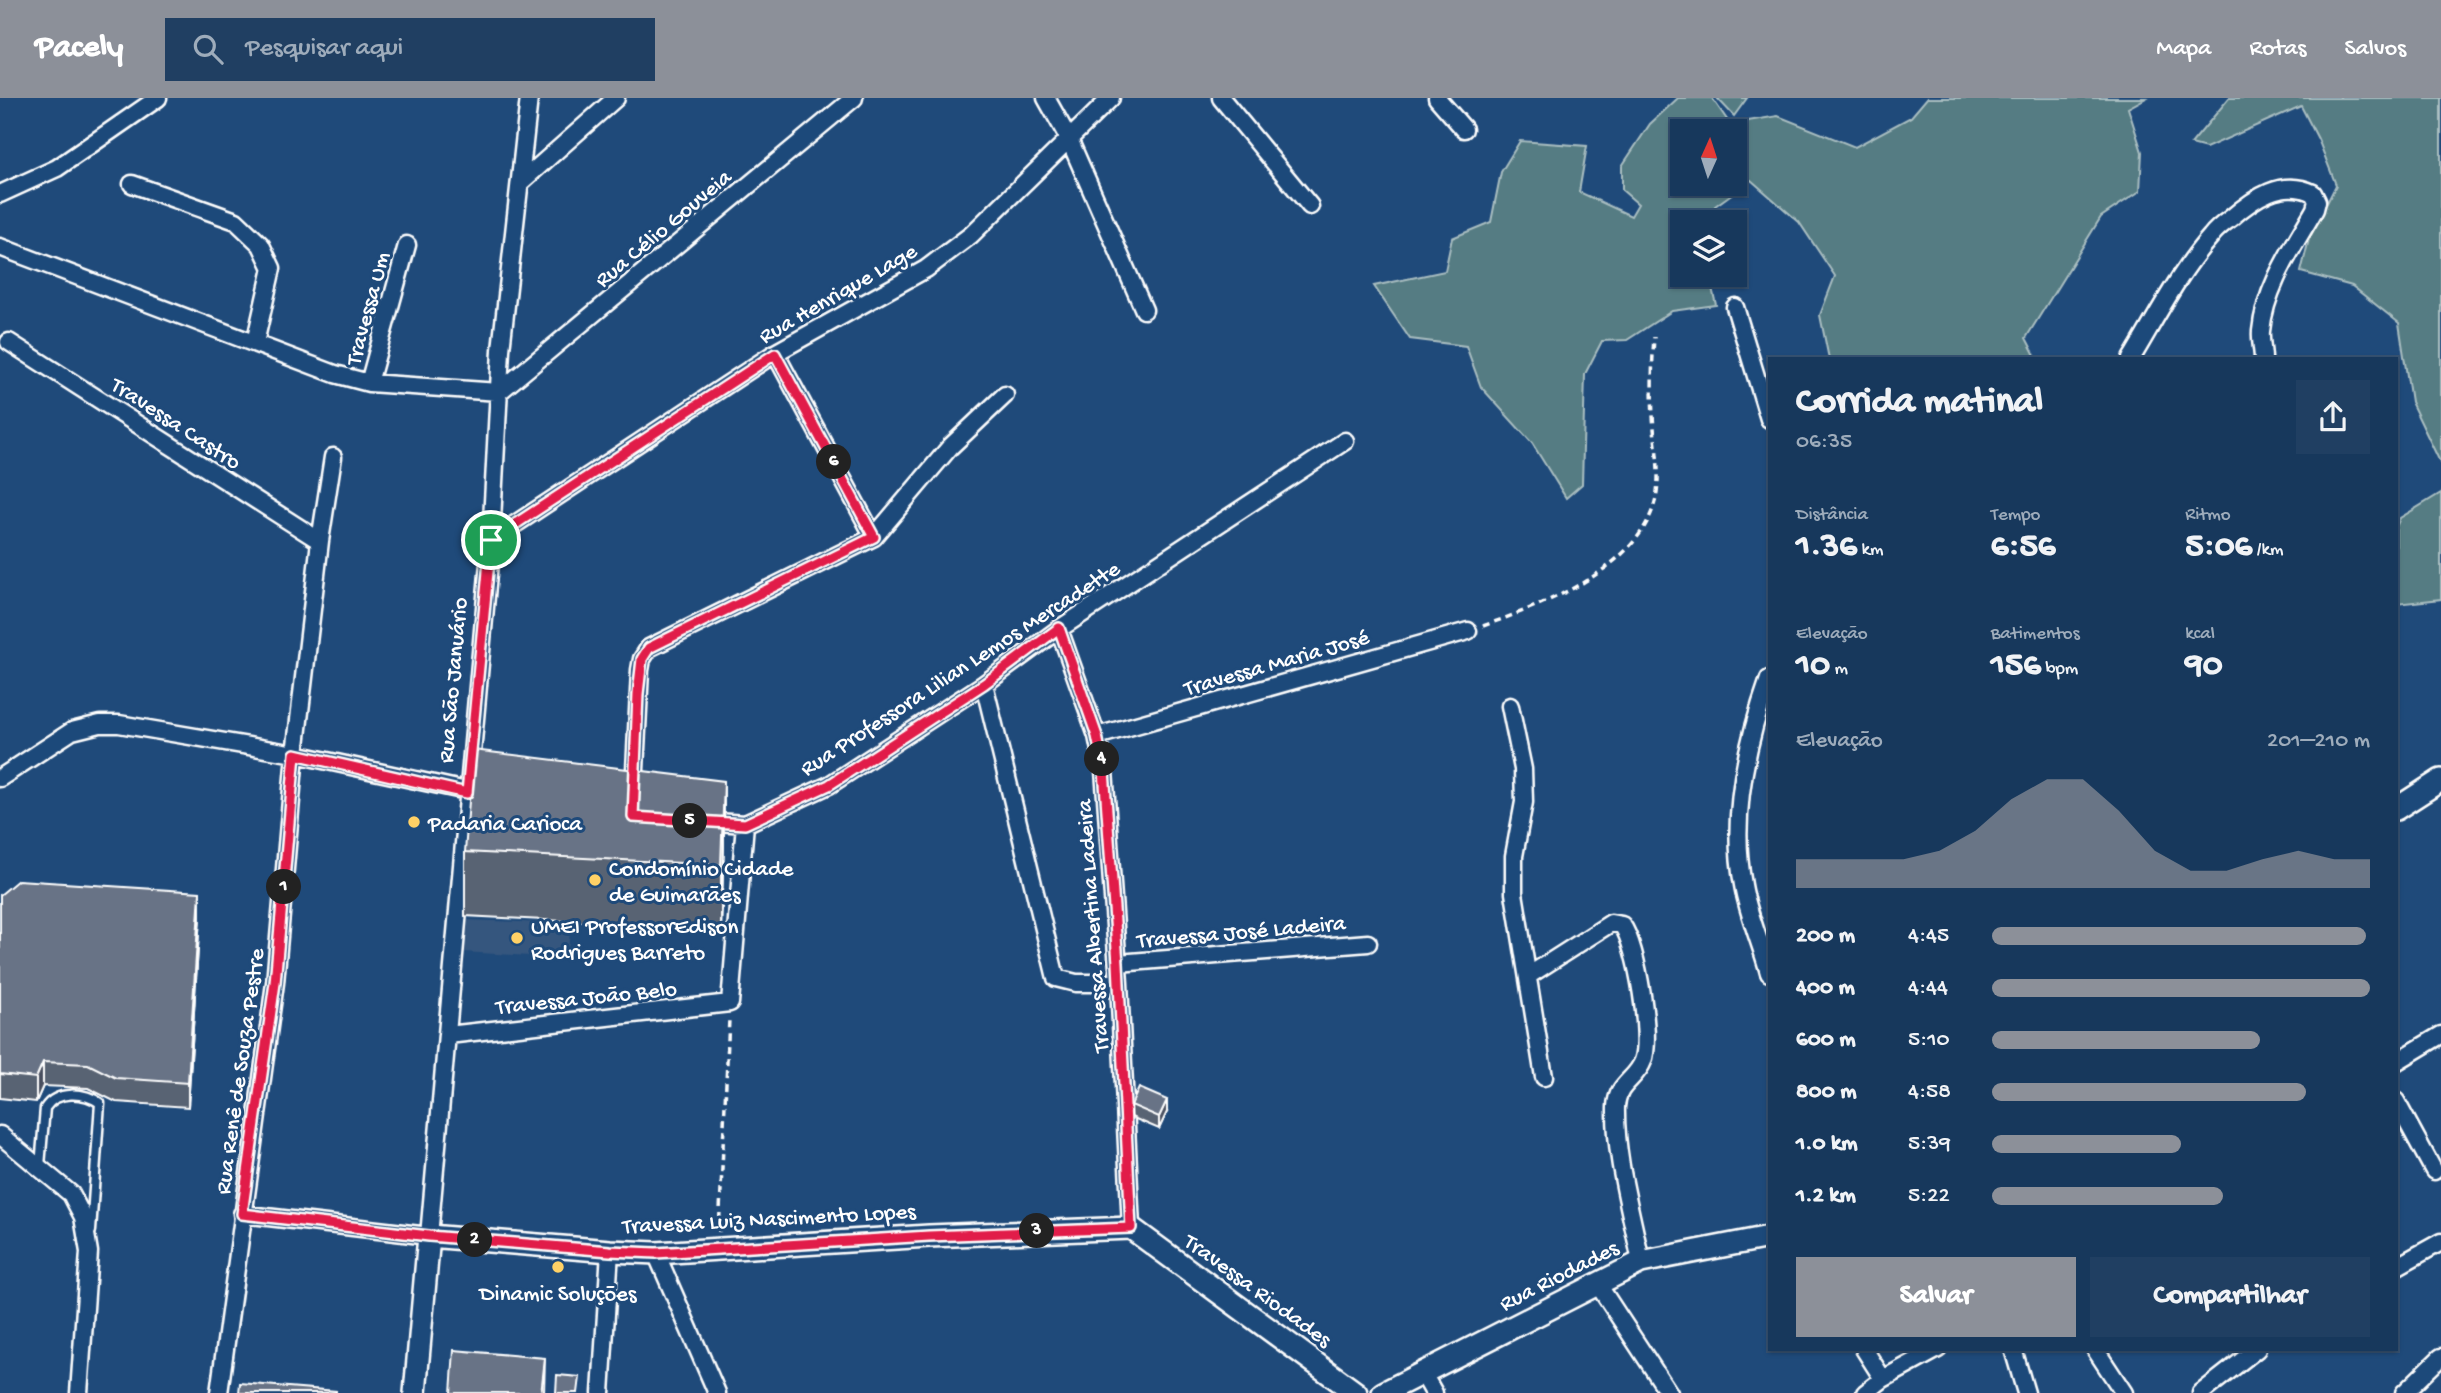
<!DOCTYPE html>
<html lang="pt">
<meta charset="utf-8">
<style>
:root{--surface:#17385c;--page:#203f62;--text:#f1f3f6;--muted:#9eacbb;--line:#365272;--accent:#8c9099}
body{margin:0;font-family:"Gochi Hand",sans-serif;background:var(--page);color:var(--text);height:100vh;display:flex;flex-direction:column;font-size:26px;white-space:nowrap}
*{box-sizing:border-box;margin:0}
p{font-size:23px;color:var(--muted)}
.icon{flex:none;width:38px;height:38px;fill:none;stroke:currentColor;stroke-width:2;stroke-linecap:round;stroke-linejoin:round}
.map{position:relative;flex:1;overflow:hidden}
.sheet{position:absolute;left:1768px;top:259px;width:630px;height:994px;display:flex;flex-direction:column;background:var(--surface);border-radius:0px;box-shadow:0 2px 5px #0004,0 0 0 2px var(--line)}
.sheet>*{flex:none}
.needle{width:46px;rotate:3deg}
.fabs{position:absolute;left:1670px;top:21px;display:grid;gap:14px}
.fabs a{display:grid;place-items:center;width:77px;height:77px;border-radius:0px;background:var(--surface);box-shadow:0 2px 5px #0004,0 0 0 2px var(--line);font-size:35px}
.pin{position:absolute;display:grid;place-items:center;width:60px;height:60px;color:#fff;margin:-30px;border:4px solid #fff;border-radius:50%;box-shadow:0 2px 7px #0007}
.km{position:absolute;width:35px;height:35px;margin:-18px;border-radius:50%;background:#222;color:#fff;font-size:19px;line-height:35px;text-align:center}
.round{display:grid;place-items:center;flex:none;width:74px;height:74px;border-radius:0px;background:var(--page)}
.overview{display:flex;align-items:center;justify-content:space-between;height:119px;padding:0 28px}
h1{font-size:38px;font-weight:700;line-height:52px}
.figures{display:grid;grid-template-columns:repeat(3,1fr);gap:10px;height:119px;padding:7px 28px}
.figures div{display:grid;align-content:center}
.figures b{font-size:35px;font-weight:700}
.figures small{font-size:19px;font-weight:400}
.figures p{font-size:19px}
.chart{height:196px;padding:14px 28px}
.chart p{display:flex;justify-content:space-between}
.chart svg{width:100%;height:126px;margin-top:7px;fill:var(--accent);opacity:.7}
.action{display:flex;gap:14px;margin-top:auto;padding:14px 28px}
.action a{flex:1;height:80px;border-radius:0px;background:var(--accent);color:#fff;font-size:28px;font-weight:700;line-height:80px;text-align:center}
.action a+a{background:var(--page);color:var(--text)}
ul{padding:0 28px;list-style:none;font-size:23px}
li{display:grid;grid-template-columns:112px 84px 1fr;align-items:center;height:52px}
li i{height:18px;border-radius:9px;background:var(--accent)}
header{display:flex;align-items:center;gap:42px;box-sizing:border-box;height:98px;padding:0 35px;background:var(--accent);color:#fff}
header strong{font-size:33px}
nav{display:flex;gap:38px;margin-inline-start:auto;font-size:24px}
.search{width:490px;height:63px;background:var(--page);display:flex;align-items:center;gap:18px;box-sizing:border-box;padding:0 24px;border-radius:0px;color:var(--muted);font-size:26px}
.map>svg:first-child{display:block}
</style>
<header>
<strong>Pacely</strong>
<div class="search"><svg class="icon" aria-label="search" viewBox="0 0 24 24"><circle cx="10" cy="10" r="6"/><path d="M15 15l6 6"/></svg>Pesquisar aqui</div>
<nav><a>Mapa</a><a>Rotas</a><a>Salvos</a></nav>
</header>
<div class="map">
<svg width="2441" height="1295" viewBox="0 0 2441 1295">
<rect width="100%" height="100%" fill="#1f4a7a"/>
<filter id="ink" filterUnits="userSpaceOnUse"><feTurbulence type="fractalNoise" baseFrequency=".0143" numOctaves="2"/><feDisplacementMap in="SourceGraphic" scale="14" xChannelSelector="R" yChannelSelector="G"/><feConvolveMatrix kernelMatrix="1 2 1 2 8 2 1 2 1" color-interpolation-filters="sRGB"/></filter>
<g filter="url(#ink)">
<path fill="#35567e" d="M465,822L571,826L567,860L463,854Z"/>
<path fill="#557c83" stroke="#aabec1" stroke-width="2" fill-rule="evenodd" d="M1678,0H1712L1730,26L1778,18L1855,49L1911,19L1927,0H2146L2128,10L2142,54L2140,93L2101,119L2026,240L2037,261H1829L1820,217L1835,178L1799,124L1751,82L1715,108L1713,124H1682V177H1709L1716,207L1672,213L1627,242L1602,243L1585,276L1582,386L1566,400L1532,345L1481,289L1466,248L1410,241L1374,188L1445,173L1452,140L1491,124L1501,74L1520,43L1587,48L1579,94L1631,118L1638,106L1622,92V68L1650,26ZM1682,33H1734V86H1682Z
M1717,0H1747L1734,18Z
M2229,0H2441V366L2411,304L2399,225L2352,188L2301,174L2309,141L2336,87L2318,41L2301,8L2206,50L2191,46Z
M2441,395V501L2396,506V429L2400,420Z"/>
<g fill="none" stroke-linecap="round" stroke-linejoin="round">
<defs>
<path id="lane" d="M40,1068L45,1010C57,992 84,994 100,1005L91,1133"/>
<path id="street" d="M1046,0L1069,41L1144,212
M1221,0L1310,108
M1437,0L1464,31
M521,84L616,0
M132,86L236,123L261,147L272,170L255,245
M0,96L57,70L158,0
M0,149L335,276L369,285L499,294L854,0
M1735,209L1769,321
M9,244L320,443
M775,255L874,439
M2131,261C2156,220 2179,174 2211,138C2216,131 2224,125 2231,120C2254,100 2282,80 2313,95L2317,103L2315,111C2294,148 2265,189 2261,233C2260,242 2263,252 2263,261
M369,285L407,147
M491,442L775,255L926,171L971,137L1111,0
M1059,531L1097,638L1104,672L1119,885L1131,1130
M1769,581C1746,646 1730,719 1743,787C1748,817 1761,845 1769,875
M984,586L1056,880L1076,885H1119
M1510,608L1523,671L1524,704L1514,758V795L1544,979
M1097,638L1468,533
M0,680L72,633L100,626H119L295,656L490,698
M634,692L640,572L642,561L649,550L874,439L950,349L1005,297
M703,723L745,726L829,687L984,586L1059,531L1345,343
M1118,865L1368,845
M1528,878L1611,825L1622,827C1637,847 1652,940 1643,963C1636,982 1617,985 1616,1009C1615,1060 1631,1113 1641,1164
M448,937L730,905L745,726
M2396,964L2441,937
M2396,1003L2434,1073
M0,1037L71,1096L83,1119L89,1154L79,1295
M242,1116L429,1138L491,442L501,252L529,0
M656,1155L717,1295
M2396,1169L2441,1144
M1597,1185L1669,1295
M1864,1251L1883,1281
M2013,1251L2026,1295
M2095,1251L2124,1295
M1422,1274L1434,1295
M219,1295L275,885L295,656L320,443L333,359
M601,1295L610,1153
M1865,1295L1883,1281L1938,1251
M2201,1295L2257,1251
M2404,1295L2441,1259"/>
<path id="secondary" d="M2396,711L2441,682
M415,1295L429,1138L610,1153L656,1155L929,1138L1131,1130L1356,1295
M1383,1295L1641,1164L1769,1139"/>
</defs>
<use href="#lane" stroke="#fff" stroke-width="13"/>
<use href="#street" stroke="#fff" stroke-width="21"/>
<use href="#secondary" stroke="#fff" stroke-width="26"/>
<path stroke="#fff" stroke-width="3.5" stroke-dasharray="7 5" stroke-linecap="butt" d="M1483,528C1545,506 1646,469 1657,394C1660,372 1656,351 1654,330C1651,299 1652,269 1654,239
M719,1134L729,921"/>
<use href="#lane" stroke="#1f4a7a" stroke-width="8"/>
<use href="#street" stroke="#1f4a7a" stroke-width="16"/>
<use href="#secondary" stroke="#1f4a7a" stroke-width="21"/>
</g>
<path fill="#596373" stroke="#fff" stroke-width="2" d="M724,747L721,831L465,818V754Z
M0,797L200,818L188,1009L116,1004L88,990L43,988L36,1004L0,1000Z
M1131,1007L1167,1014L1159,1031L1131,1019Z"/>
<path fill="#48505e" stroke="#fff" stroke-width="2" d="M724,683V747L721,831V767Z
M200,794V818L188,1009V985Z
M43,964V988L36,1004V980Z
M1167,1002V1014L1159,1031V1019Z
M545,1260L544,1295H541Z"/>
<path fill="#677386" stroke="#fff" stroke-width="2" d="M473,652L724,683L721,767L465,754Z
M18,782L200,794L188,985L116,980L88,966L43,964L36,980L0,976V797Z
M1139,990L1167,1002L1159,1019L1131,1007Z
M454,1252L545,1260L541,1295H451Z
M557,1277L580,1279L578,1295H556Z
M240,1285L336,1293V1295H239Z"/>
</g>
<g fill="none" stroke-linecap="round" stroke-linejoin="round" filter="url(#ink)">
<defs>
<path id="route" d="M775,256L874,439L649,550L642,561L638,596L633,719L745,726L829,687L984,586L1059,530L1097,638L1104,672L1118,865L1131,1130L929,1138L656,1155L610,1153L429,1138L242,1116L275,885L295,656L467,695L491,442Z"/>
</defs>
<use href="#route" stroke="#fff" stroke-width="14"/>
<use href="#route" stroke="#e11d48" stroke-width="9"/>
</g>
<g fill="#ffd166" stroke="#1f4a7a" stroke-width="2.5">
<circle cx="414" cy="724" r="7"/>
<circle cx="595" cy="782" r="7"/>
<circle cx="517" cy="840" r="7"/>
<circle cx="558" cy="1169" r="7"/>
</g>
<g text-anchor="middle" stroke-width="6" stroke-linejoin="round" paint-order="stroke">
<g font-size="23" fill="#fff" stroke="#1f4a7a">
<text transform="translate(662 129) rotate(-40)" y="8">Rua Célio Gouveia</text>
<text transform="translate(837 194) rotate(-30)" y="8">Rua Henrique Lage</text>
<text transform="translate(366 210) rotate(-75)" y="8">Travessa Um</text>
<text transform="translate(177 324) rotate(33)" y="8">Travessa Castro</text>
<text transform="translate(1276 563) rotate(-16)" y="8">Travessa Maria José</text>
<text transform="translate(959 569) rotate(-33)" y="8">Rua Professora Lilian Lemos Mercadette</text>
<text transform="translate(451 582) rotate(-85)" y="8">Rua São Januário</text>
<text transform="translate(1091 828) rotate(-94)" y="8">Travessa Albertina Ladeira</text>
<text transform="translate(1241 832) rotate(-5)" y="8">Travessa José Ladeira</text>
<text transform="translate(586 898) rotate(-6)" y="8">Travessa João Belo</text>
<text transform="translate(238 973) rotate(-82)" y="8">Rua Renê de Souza Pestre</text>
<text transform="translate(769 1119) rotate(-3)" y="8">Travessa Luiz Nascimento Lopes</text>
<text transform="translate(1558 1176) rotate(-27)" y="8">Rua Riodades</text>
<text transform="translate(1259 1191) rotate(36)" y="8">Travessa Riodades</text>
</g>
<g font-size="23" fill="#fff" stroke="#1f4a7a" text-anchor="start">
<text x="428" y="732">Padaria Carioca</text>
<text x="609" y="777">Condomínio Cidade<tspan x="609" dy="26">de Guimarães</tspan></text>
<text x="531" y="835">UMEI ProfessorEdison<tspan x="531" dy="26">Rodrigues Barreto</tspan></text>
<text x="558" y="1202" text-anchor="middle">Dinamic Soluções</text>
</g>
</g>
</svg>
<div class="fabs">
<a><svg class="needle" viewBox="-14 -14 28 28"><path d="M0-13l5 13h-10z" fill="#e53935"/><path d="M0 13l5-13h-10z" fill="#9eacbb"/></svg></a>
<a><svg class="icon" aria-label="layers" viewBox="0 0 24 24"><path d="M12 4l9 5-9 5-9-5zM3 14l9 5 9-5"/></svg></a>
</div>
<div class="pin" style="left:491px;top:442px;background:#1e9e55"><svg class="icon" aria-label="arrive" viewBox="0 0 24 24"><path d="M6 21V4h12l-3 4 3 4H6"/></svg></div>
<b class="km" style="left:284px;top:789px">1</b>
<b class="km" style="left:475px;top:1142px">2</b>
<b class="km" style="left:1037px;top:1133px">3</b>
<b class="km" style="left:1102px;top:661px">4</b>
<b class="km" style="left:690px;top:723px">5</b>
<b class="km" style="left:834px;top:364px">6</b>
<section class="sheet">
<div class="overview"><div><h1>Corrida matinal</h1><p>06:35</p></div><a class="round"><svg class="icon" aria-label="share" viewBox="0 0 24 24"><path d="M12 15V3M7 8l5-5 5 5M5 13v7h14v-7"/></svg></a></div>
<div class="figures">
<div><p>Distância</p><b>1.36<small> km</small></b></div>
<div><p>Tempo</p><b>6:56</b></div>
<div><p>Ritmo</p><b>5:06<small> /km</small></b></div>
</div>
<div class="figures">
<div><p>Elevação</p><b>10<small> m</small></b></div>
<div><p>Batimentos</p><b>156<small> bpm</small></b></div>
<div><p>kcal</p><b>90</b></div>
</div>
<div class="chart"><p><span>Elevação</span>201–210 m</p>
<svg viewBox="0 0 160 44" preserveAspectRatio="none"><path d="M0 44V34L10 34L20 34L30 34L40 31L50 24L60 13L70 6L80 6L90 17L100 31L110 38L120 38L130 34L140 31L150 34L160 34V44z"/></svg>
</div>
<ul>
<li><b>200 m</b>4:45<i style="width:99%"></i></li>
<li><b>400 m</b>4:44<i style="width:100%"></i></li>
<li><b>600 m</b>5:10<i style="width:71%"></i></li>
<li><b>800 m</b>4:58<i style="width:83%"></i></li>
<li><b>1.0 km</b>5:39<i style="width:50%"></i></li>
<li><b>1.2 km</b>5:22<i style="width:61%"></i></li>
</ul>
<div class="action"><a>Salvar</a><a>Compartilhar</a></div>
</section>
</div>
